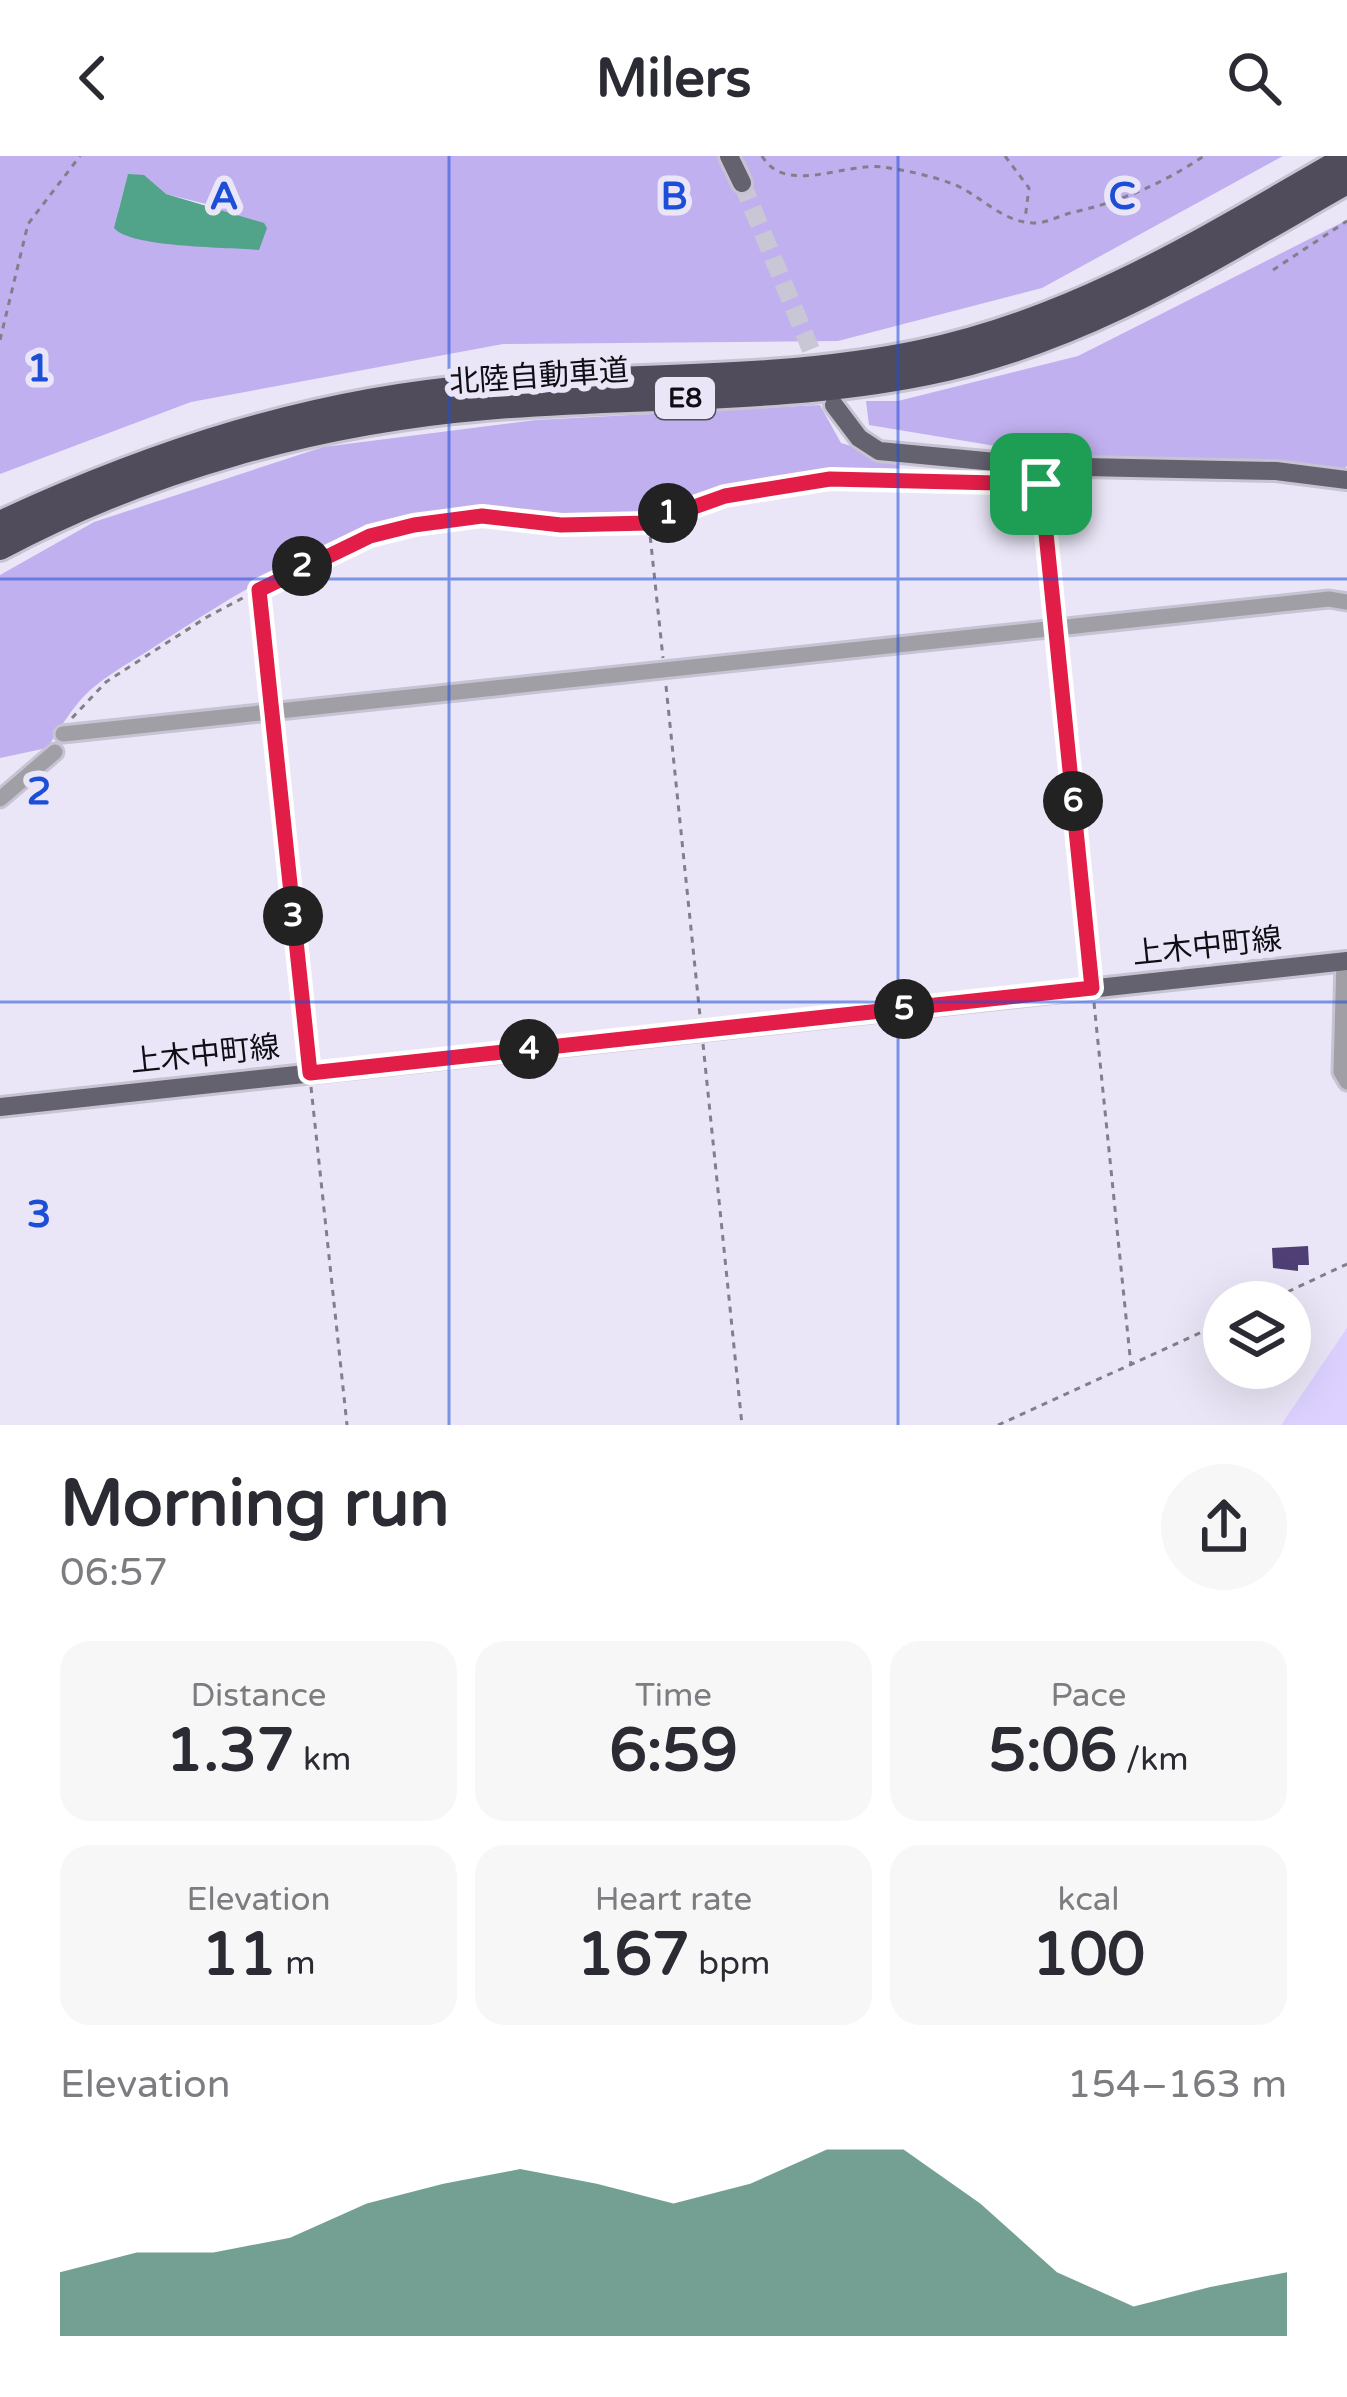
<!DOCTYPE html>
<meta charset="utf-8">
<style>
:root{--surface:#fff;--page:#f7f7f7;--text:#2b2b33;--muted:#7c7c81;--accent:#3a7966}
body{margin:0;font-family:"Varela Round","Noto Sans JP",sans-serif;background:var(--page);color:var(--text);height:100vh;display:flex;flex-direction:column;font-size:45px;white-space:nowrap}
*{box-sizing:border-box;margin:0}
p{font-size:39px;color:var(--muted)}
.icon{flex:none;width:66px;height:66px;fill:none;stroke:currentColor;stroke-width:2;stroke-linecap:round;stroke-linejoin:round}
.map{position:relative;height:1269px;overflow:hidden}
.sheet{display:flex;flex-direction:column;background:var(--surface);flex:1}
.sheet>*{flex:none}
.controls{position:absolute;left:1203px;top:1125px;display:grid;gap:24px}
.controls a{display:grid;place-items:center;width:108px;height:108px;border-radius:50%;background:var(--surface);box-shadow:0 12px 48px #0002;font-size:60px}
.pin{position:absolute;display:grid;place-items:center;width:102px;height:102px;color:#fff;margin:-51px;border-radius:24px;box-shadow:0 6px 18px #0006}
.km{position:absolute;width:60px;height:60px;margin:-30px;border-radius:50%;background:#222;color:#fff;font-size:33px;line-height:60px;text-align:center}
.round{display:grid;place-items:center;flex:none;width:126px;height:126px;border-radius:63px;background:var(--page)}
.summary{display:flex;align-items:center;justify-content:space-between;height:204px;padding:0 60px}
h1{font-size:66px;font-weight:700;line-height:90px}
.figures{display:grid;grid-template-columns:repeat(3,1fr);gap:18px;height:204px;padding:12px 60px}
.figures div{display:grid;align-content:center;border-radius:30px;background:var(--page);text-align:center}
.figures b{font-size:60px;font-weight:700}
.figures small{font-size:33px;font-weight:400}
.figures p{font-size:33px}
.chart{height:336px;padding:24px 60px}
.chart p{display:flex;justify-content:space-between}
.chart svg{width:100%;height:216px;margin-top:12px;fill:var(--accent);opacity:.7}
header{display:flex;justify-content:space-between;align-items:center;height:156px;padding:0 60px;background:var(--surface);font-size:54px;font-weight:700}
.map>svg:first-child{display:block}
</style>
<header><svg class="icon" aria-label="back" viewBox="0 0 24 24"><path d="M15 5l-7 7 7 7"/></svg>Milers<svg class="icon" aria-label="search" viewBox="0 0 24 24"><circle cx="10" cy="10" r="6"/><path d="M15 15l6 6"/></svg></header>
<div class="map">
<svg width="1347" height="1269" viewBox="0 0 1347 1269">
<rect width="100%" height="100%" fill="#eae6f7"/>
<path fill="#dcd1ff" d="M1347,1172V1269H1281Z"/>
<path fill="#c0b0ef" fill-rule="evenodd" d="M0,0H1283L1042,132L838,185L503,188L191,246L0,318ZM128,19L166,38L214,50L249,93C184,84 173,101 118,56Z
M1347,64V310L1341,316L1062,301L869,269L866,245H898L1078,200Z
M820,249L841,287L899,304V313C809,305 727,344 639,357C578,366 518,352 457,357C346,367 242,433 151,493C126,509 97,524 78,547C66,561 57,578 47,592L0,602V419L94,366L323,291L536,264Z"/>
<path fill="#51a38a" d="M128,18L144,19L166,38L264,67L267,72L259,94C228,91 131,92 114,72Z"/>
<path fill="#4f3f75" d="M1308,1090L1309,1109H1298V1115L1273,1112L1272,1092Z"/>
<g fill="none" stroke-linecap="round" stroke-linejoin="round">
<path stroke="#c9c6d5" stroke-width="18" stroke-dasharray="18 9" stroke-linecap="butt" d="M742,27L823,223"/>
<defs>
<path id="minor" d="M63,578L1329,443L1347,446
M0,643L55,596
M1344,805L1341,916L1347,926"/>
<path id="major" d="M729,0L742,27
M834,249L859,282L879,295L1038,310L1276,315L1347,324
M0,951L1347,805"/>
<path id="highway" d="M0,367C155,295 315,243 486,230C631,218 777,226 920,196C1079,163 1209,80 1347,1
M0,392C148,313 318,266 485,252C633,239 782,247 928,217C1083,186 1212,103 1347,26"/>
</defs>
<use href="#minor" stroke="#c7c3d3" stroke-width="21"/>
<use href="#major" stroke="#c7c3d3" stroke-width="24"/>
<use href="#highway" stroke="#c7c3d3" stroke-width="30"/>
<path stroke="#817f8a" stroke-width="3" stroke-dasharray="6 6" stroke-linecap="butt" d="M762,0C785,40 846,6 882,11C905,14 932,20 953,28C981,39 1002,67 1035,67C1047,67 1059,60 1070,57C1120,46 1162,28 1204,0
M1005,0L1029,32L1025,63
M1273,114L1347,65
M0,184L28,68L80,0
M1041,328L1054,456
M649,369L663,502
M259,435L270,539
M1057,483L1091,820
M666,530L700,860
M72,562L106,526L207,461L310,406L370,380L414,369L482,360L561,369L649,367L725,340L830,323L1054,326
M273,567L308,903
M1094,847L1131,1210
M703,888L742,1269
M311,931L347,1269
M1266,1146L1347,1108
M998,1269L1224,1166"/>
<use href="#minor" stroke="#a09fa6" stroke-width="15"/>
<use href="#major" stroke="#64626e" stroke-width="18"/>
<use href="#highway" stroke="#504c5b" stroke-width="24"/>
</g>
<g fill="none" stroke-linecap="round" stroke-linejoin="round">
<defs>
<path id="route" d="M830,323L1041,328L1092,832L310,917L259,434L370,380L414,369L482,360L561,369L649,367L725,340Z"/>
</defs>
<use href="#route" stroke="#fff" stroke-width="24"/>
<use href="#route" stroke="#e11d48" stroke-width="15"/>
</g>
<path fill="none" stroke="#1d4ed8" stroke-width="3" stroke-opacity="0.55" d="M449,0V1269M898,0V1269M0,423H1347M0,846H1347"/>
<g text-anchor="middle" stroke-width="12" stroke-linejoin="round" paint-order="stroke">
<rect fill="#eae6f7" stroke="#514f58" stroke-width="3" x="655" y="221" width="60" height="42" rx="9"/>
<g font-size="27" font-weight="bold" fill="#0f0e14">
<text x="685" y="251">E8</text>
</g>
<g font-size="30" fill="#0f0e14" stroke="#eae6f7">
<text transform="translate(539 220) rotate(-4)" y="10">北陸自動車道</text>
<text transform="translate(1207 790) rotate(-6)" y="10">上木中町線</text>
<text transform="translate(205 898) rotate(-6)" y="10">上木中町線</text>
</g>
</g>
<g font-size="39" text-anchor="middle" font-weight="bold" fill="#1d4ed8" stroke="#eae6f7" stroke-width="12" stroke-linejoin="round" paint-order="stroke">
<text x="224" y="53">A</text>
<text x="674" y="53">B</text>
<text x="1122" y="53">C</text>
<text x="39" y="225">1</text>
<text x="39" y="648">2</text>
<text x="39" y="1071">3</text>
</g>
</svg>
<div class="controls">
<a><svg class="icon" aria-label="layers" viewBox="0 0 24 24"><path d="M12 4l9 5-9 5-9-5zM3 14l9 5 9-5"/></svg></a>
</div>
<div class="pin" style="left:1041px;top:328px;background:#1e9e55"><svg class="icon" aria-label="arrive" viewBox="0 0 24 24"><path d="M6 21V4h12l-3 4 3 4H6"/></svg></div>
<b class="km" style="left:668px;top:357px">1</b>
<b class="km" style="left:302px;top:410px">2</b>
<b class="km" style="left:293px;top:760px">3</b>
<b class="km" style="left:529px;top:893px">4</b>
<b class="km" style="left:904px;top:853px">5</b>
<b class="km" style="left:1073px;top:645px">6</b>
</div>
<section class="sheet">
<div class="summary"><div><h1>Morning run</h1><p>06:57</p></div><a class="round"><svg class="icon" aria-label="share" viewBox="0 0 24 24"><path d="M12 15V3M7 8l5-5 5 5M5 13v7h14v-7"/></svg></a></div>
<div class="figures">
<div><p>Distance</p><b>1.37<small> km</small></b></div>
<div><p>Time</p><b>6:59</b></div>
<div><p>Pace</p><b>5:06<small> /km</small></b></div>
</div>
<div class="figures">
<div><p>Elevation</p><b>11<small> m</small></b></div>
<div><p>Heart rate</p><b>167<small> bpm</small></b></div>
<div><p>kcal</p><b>100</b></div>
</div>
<div class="chart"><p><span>Elevation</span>154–163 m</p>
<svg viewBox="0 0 160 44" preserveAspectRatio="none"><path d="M0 44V31L10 27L20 27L30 24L40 17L50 13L60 10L70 13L80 17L90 13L100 6L110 6L120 17L130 31L140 38L150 34L160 31V44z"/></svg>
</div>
</section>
